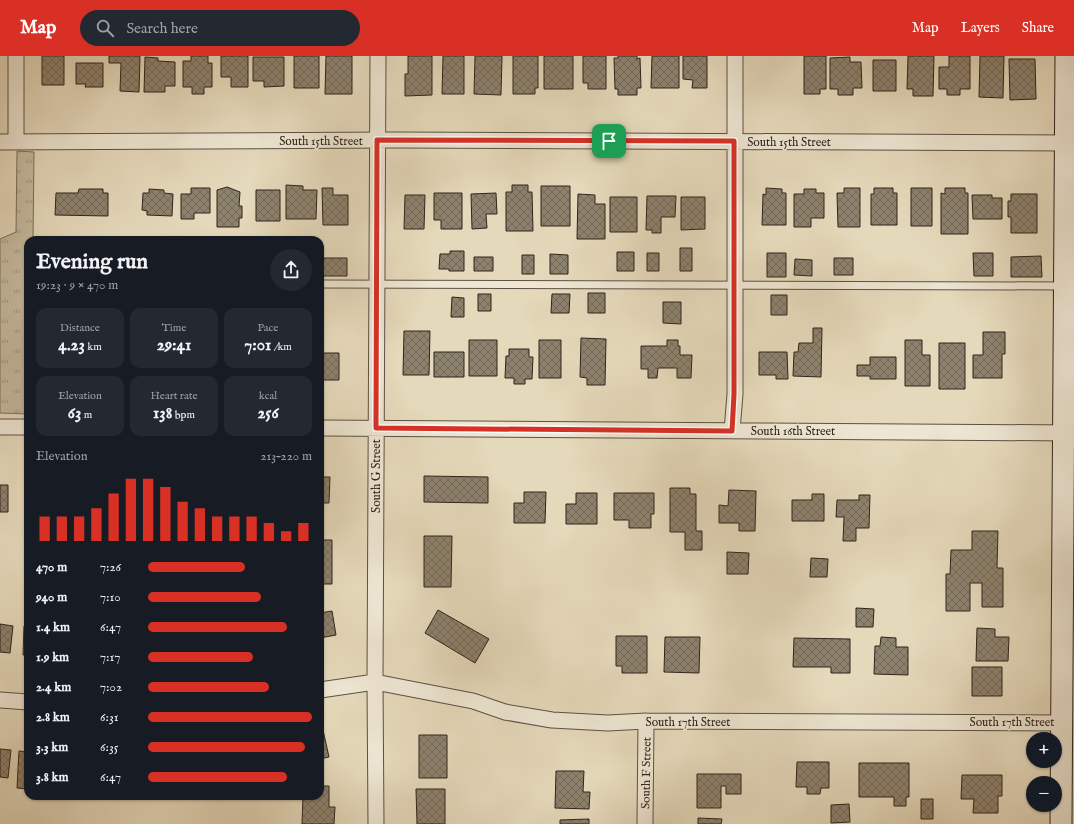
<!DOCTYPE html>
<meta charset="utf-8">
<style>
:root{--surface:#171b24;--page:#242831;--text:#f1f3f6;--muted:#9ea1a6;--accent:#d93025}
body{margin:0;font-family:"IM FELL English",serif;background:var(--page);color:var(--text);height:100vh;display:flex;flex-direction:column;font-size:15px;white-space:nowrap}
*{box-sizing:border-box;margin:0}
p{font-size:13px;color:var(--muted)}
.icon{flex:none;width:22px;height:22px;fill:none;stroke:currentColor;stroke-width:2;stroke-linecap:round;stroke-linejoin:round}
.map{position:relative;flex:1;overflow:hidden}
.details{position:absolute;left:24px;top:180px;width:300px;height:564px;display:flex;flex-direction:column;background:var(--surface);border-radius:12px;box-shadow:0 1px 3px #0004}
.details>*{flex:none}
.tools{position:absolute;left:1026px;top:676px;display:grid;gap:8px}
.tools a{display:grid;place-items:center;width:36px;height:36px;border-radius:50%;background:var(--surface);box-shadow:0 1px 3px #0004;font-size:20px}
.pin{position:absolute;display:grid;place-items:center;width:34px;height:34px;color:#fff;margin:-17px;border-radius:8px;box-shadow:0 2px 6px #0006}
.round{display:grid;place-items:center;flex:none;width:42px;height:42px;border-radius:21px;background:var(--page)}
.head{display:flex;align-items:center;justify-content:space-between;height:68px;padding:0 12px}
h1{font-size:22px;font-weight:700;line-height:30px}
.metrics{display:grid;grid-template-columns:repeat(3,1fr);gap:6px;height:68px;padding:4px 12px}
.metrics div{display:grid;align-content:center;border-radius:10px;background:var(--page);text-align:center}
.metrics b{font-size:17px;font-weight:700}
.metrics small{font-size:11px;font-weight:400}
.metrics p{font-size:11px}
.chart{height:112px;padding:8px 12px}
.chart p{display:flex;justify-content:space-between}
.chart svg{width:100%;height:72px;margin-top:4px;stroke:var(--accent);stroke-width:6}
ul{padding:0 12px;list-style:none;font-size:13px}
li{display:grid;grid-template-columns:64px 48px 1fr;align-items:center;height:30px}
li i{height:10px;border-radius:5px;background:var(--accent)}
header{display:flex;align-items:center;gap:24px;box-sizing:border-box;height:56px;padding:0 20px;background:var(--accent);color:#fff}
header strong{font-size:19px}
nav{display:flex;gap:22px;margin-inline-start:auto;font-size:14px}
.search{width:280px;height:36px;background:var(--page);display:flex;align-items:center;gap:10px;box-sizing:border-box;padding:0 14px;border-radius:22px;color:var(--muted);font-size:15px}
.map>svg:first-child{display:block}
</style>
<header>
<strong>Map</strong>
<div class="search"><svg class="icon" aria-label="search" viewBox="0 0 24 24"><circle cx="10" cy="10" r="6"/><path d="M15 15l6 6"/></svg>Search here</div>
<nav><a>Map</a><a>Layers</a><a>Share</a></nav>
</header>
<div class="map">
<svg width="1074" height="768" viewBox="0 0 1074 768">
<defs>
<pattern id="grass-tufts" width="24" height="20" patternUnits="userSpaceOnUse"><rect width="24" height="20" fill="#c6baa0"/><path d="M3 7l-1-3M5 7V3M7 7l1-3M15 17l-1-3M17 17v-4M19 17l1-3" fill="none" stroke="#a19782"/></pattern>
<pattern id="building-cross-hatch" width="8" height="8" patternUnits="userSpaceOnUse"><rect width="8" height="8" fill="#8d826e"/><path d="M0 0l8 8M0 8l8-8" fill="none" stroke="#746a5a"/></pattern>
</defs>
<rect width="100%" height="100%" fill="#e5d9bb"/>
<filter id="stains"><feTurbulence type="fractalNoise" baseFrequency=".005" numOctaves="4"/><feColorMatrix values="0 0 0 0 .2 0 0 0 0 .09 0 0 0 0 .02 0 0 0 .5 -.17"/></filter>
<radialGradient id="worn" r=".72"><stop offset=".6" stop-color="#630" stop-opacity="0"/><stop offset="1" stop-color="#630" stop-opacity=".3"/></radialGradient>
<path fill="url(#grass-tufts)" stroke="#7a6f5d" d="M17,95L34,96L33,184H28V358L0,357V183L16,176Z"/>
<path fill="url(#building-cross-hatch)" stroke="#2e241a" d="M42,0H64V29H42Z
M109,0H140L139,36L120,35L121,7H109Z
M191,0H208V7H212V31H204V38H192V31H183V5H191Z
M221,0H248V31H231V21H221Z
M294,0H319V32H294Z
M326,0H352V38H325Z
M408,0H432V39L405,40V18H408Z
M443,0H464V38H442Z
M475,0H502L501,39L474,38Z
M513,0H538V32H535V38H513Z
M544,0H573V33H544Z
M583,0H606V33H588V27H583Z
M618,0H637V3L640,2L641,32H637V39H618V33H615L614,2H618Z
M652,0H679V32H651Z
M683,0H707V32H692L693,24L683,23Z
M804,0H826V33H820V38H804Z
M908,0H934L933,40H913V33H907Z
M949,0H970V33H960V39H947V33H939V11H949Z
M980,0H1004L1003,42L979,41Z
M145,1L158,2V5L175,6V30H165V36H144Z
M253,1H284V30L264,31V25H253Z
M850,1V6H861L862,32H853V39H838V33H830V2Z
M1009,3H1035L1036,43L1010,44Z
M873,4H896V35H873Z
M76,7H103V31H85L86,28H76Z
M286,129L303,130V134H317L316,163H286Z
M512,129H528V136H532L533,175H506V136H512Z
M541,130H570V170H541Z
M227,131L240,136L239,150H242V162H239V171H217V134Z
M191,132H210V157H194V163H181V138H191Z
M322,132H333V139H348V169H323Z
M766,132L782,133V137H786V169H762L763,138L766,139Z
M844,132H860V171H838L837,137H844Z
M874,132H893V137H897V169H871V138H874Z
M911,132H932V170H911Z
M945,132H965V137H968V178H941V137L945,138Z
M79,133H103V137H108V160L55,159L56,137H78Z
M149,133L164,134V137L173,138L172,160L147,159V155L142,154L143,137H149Z
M804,133H816V137H824V162H811V171H794V138H804Z
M256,134H280V165H256Z
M434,137H462V173H441V164H434Z
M496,137L497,158H486L487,172L472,173L471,138Z
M578,138L595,139V148H605V183H577Z
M1011,138H1037V177H1011V161H1008V145H1011Z
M405,139H425L424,173H404Z
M972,139H992V142H1002V163H973Z
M647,140H676L675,161H661V177H652V174H646Z
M610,141H637V176H610Z
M681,141H705V173L681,174Z
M680,192H692V215H680Z
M450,195H464V215H449V213H439L440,198H450Z
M617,196H634V215H617Z
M647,197H659V215H647Z
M767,197H786V221H767Z
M973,197H993V220H974Z
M550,198L568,199V218H550Z
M522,199H534V218H522Z
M1041,200L1042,221H1011V201Z
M474,201H493V215H474Z
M321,202H347V220H321Z
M834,202H853V219H834Z
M795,203L812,204V220L794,219Z
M588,237H605V257H588Z
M478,238H491V255H478Z
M552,238H570L569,257H551Z
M771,239H787V259H771Z
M452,241L464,242V261H451Z
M663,246H681V268L663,267Z
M813,272H822L821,321L793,320L794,296H798L799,287H813Z
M404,275H430L429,319H403Z
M983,276H1005V298H1002V322H973V299H983Z
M581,282L606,283L605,329H587V322L580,321Z
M469,284H497V320H469Z
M539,284H561V322H539Z
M667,284H678V290H680V299H692L691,322H677V312H658L657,322H648V313H641V290H667Z
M905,284H922V299H930V330H905Z
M939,287H965V333H939Z
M509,293H529V301H533L532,323H525V328H514V322H505L506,300H509Z
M434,296H464V321H434Z
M759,296H787L788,323H776V319H759Z
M320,297H339V324H320Z
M870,301H896V323H870V320H857V309H870Z
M424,420L488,421V447L424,446Z
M320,421H330L329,447H320Z
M25,425H28V451H25Z
M0,429H8V456H0Z
M670,432H690V438H696V475H702V494H685V476H670Z
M729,434L756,435L755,475H739V467H719V449L728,450Z
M524,436H546L545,467H514V447H524Z
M576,437H597V468H566V448H576Z
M614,437H654V458H651V472H629V464H614Z
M812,438H824V465H792V444H812Z
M859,439H870L869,472H856V485H843L844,461H836L837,444H859Z
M972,475H998L997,512H1003V551H982V527H970V555H946V518H950L951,494H972Z
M424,480H452L451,531H424Z
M320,484H332V528H320Z
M727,496L749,497L748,518H727Z
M811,502L828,503L827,521H810Z
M856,552L874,553L873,571H856Z
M438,554L489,583L475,607L425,577Z
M332,555L336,579L320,582V557Z
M0,568L13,570L10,597L0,596Z
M24,570L28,571V599H23Z
M977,572L995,573V581H1009L1008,605H976Z
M616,580H647V617H622V610H616Z
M665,581H700L699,617L664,616Z
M881,581L896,582V591H908V619L874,618L875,590H880Z
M794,582L850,583V617H831V611H793Z
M972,611H1002V640H972Z
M320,674H323L329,701L320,703Z
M419,679H447V722H419Z
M0,693L11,694L8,722L0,721Z
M19,695L28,696V733L17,732Z
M797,706H829V732H821L820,738H807V731H796Z
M859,707H909V741H906V750H894V741H859Z
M556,715H584L583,736H590L589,753L555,752Z
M697,718H741V738H726V730H721V752H697Z
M962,719H1002V740H998V757H973L974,743H961Z
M320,730H329V751H335L334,768H302L303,740H320Z
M416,733H445V768H417Z
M921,743H933V763H921Z
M849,748L850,766L831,767V749Z
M698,762L722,763L721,768H698Z
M589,763V768H560V764Z"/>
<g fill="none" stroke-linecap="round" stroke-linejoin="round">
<defs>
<path id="lane" d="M320,228L1064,230"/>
<path id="street" d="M16,0V86
M0,86L396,84L1074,87
M0,371H28
M320,372L1073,377
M732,375L735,338V0
M320,634L375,626L473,645L505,656L552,664L608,667L646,665L1062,667
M0,644L28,646
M376,768L375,626L378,0
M645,768L646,665"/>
<path id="secondary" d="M1061,768L1066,0"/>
</defs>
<use href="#lane" stroke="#5c5142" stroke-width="9"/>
<use href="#street" stroke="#5c5142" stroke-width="17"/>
<use href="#secondary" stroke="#2e241a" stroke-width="23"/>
<use href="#lane" stroke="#eee6d3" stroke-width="7"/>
<use href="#street" stroke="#eee6d3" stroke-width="15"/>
<use href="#secondary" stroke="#eee6d3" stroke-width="21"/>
</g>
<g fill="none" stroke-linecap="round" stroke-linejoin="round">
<defs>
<path id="route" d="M377,84L734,85V338L732,375L376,372Z"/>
</defs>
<use href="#route" stroke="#fff" stroke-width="8"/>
<use href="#route" stroke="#d93025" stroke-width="5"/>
</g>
<g text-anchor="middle" stroke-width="3.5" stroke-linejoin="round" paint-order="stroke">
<g font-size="12" fill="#2e241a" stroke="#eee6d3">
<text x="321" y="89">South 15th Street</text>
<text x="789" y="90">South 15th Street</text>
<text x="793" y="379">South 16th Street</text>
<text transform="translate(376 420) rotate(-90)" y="4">South G Street</text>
<text x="688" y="670">South 17th Street</text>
<text x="1012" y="670">South 17th Street</text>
<text transform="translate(646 717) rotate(-89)" y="4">South F Street</text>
</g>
</g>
<rect width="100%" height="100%" filter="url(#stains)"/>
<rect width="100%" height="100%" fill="url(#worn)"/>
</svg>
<div class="tools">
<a>+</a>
<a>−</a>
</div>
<div class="pin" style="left:609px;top:85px;background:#1e9e55"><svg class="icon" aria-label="arrive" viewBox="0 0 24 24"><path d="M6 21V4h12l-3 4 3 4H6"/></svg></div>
<section class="details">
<div class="head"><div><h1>Evening run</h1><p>19:23 · 9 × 470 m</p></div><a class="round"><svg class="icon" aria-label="share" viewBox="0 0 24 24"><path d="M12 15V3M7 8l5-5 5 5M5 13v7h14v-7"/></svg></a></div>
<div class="metrics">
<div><p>Distance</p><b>4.23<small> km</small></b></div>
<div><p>Time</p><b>29:41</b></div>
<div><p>Pace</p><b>7:01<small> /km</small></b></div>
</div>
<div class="metrics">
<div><p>Elevation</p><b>63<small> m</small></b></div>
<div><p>Heart rate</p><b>138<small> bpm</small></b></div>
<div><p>kcal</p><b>256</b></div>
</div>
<div class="chart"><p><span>Elevation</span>213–220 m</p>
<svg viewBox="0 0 160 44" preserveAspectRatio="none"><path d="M5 44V29M15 44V29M25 44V29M35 44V24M45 44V15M55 44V6M65 44V6M75 44V11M85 44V20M95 44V24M105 44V29M115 44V29M125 44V29M135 44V33M145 44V38M155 44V33"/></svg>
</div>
<ul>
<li><b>470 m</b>7:26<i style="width:59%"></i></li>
<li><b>940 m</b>7:10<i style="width:69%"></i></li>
<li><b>1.4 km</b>6:47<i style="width:85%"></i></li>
<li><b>1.9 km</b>7:17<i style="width:64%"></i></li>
<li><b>2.4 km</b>7:02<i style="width:74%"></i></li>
<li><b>2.8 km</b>6:31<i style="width:100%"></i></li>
<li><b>3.3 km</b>6:35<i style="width:96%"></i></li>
<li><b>3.8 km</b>6:47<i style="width:85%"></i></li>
</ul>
</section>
</div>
